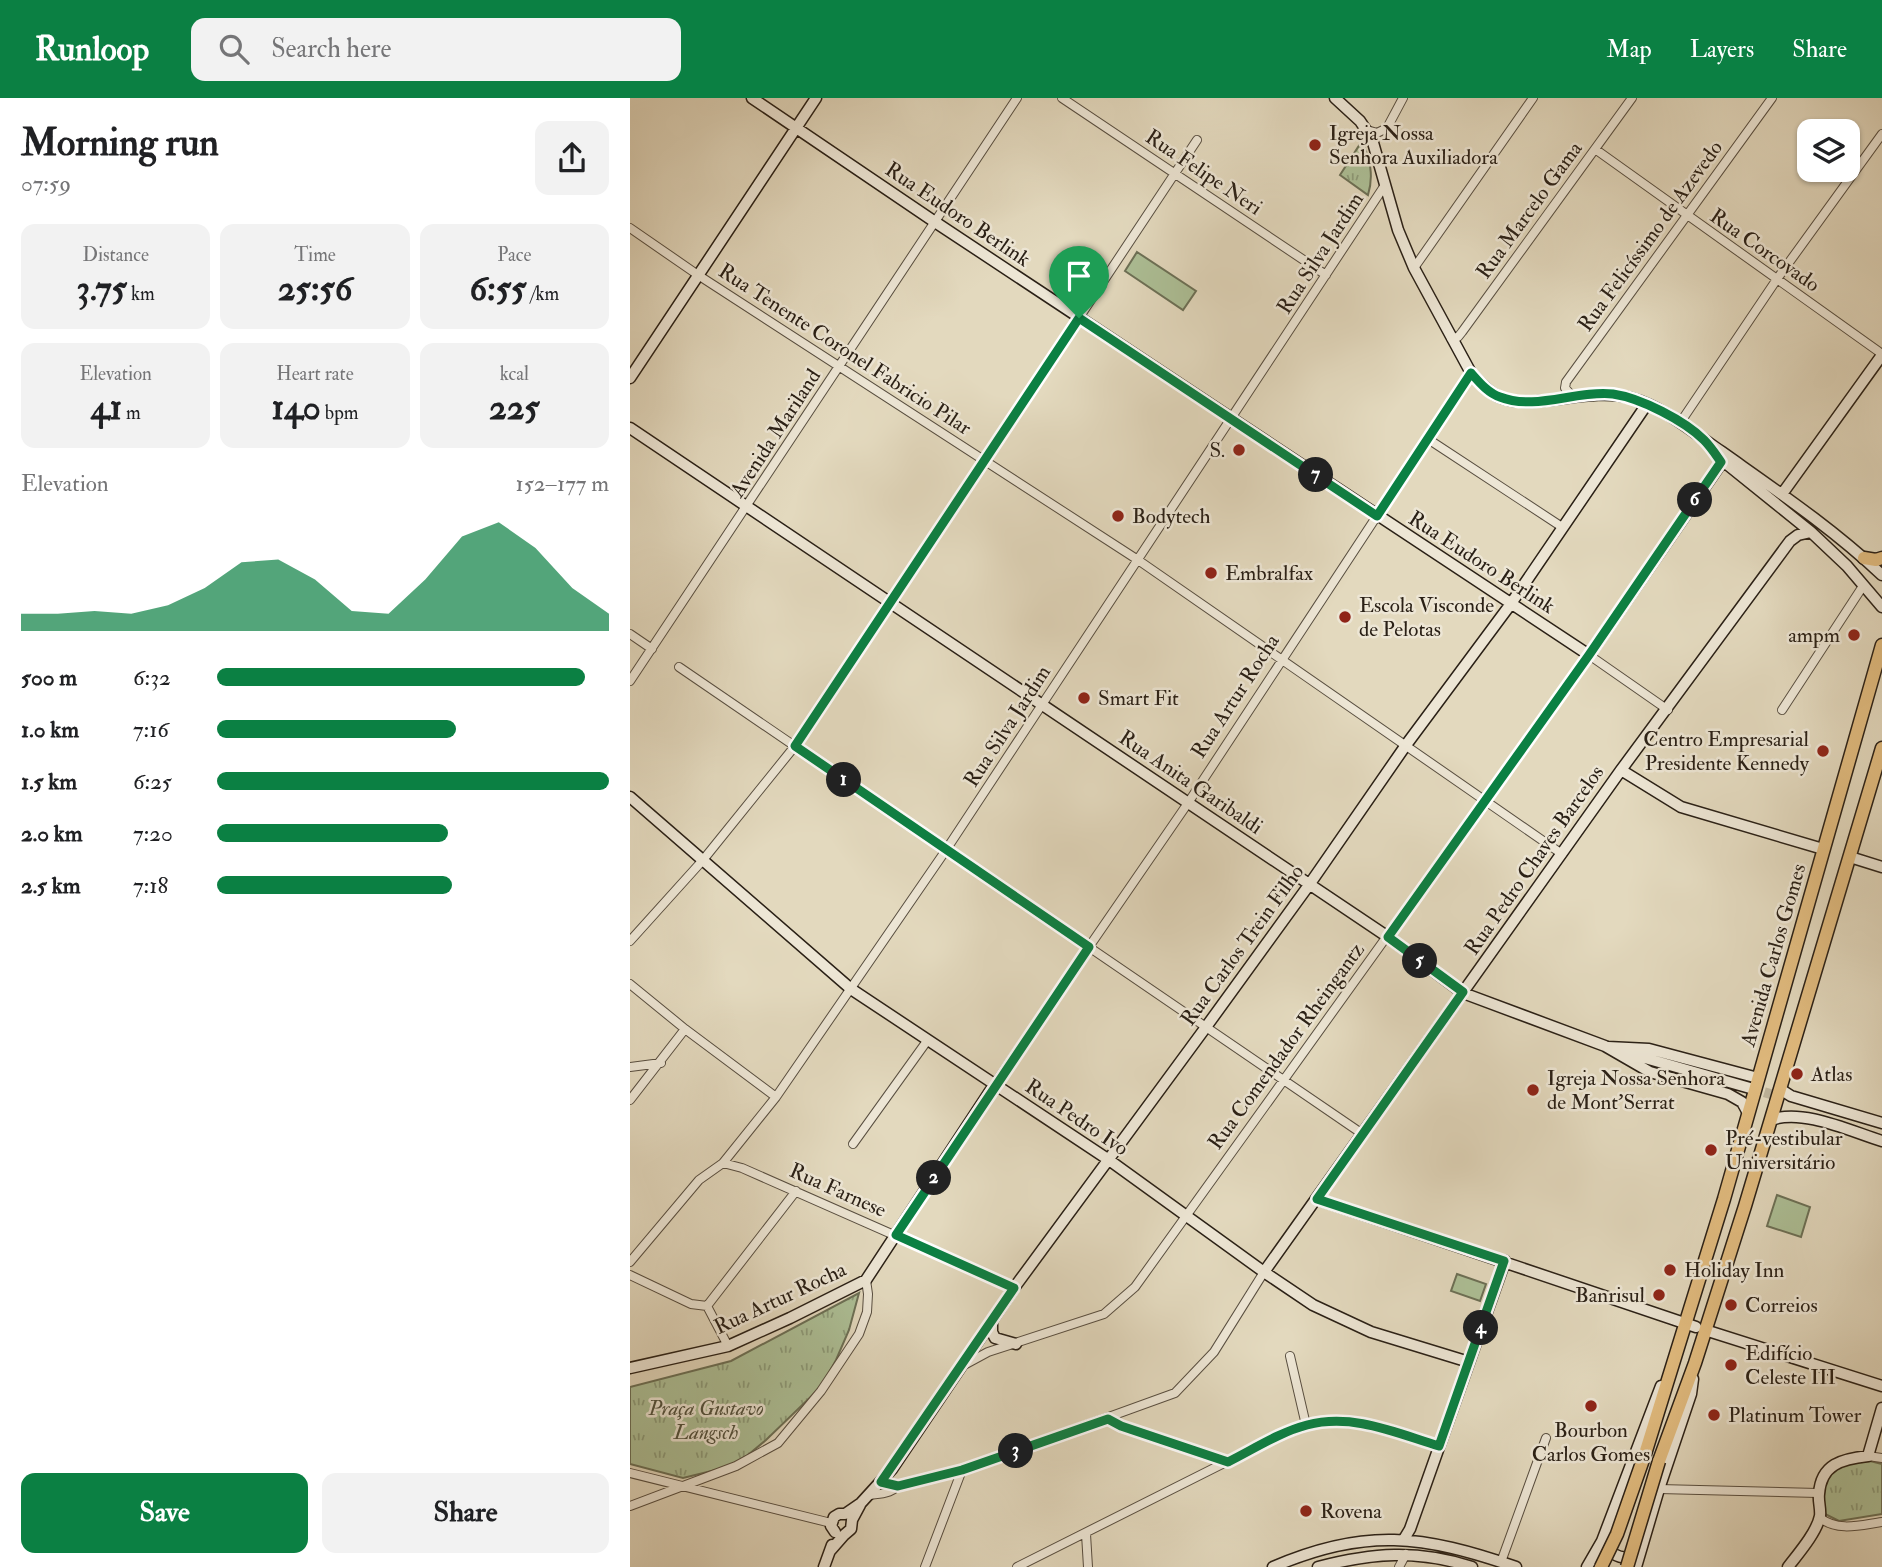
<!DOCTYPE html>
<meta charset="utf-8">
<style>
:root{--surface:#fff;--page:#f2f2f2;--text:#202124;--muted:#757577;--accent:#0b8043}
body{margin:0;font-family:"IM FELL Double Pica",serif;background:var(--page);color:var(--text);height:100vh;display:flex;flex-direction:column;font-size:26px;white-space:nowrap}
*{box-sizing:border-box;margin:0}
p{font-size:23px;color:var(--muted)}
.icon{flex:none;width:38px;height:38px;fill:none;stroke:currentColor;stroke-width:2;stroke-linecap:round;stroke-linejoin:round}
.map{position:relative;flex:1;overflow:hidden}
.drawer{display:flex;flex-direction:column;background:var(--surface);width:630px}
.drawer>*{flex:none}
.fabs{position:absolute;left:1167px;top:21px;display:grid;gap:14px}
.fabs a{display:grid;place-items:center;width:63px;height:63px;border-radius:14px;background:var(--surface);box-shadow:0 2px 5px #0004;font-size:35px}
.pin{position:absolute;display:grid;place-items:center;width:60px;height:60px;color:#fff;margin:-72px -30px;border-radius:50% 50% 50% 0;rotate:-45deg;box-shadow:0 0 7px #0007}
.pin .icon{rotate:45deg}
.km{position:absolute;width:35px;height:35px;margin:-18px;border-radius:50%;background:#222;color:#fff;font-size:19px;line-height:35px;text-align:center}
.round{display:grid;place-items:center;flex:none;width:74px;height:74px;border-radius:14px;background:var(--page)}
.overview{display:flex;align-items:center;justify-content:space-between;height:119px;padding:0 21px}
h1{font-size:38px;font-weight:700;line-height:52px}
.metrics{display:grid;grid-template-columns:repeat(3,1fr);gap:10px;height:119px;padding:7px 21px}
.metrics div{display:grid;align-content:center;border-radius:14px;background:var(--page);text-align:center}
.metrics b{font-size:35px;font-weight:700}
.metrics small{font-size:19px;font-weight:400}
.metrics p{font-size:19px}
.chart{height:196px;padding:14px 21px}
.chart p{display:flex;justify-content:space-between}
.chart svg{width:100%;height:126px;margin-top:7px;fill:var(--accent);opacity:.7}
.cta{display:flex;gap:14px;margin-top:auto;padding:14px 21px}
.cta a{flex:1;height:80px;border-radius:14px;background:var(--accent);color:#fff;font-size:28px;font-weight:700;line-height:80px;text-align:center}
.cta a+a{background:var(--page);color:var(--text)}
ul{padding:0 21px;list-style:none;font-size:23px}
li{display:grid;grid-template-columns:112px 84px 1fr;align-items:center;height:52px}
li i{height:18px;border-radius:9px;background:var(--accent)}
header{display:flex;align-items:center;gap:42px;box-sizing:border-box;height:98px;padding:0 35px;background:var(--accent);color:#fff}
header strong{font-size:33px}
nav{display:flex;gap:38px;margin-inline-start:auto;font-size:24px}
.search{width:490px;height:63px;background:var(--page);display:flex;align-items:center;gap:18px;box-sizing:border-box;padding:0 24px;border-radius:14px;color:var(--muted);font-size:26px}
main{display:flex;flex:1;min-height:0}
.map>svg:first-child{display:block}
</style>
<header>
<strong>Runloop</strong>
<div class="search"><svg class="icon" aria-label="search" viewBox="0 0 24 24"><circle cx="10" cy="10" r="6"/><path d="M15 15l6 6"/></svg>Search here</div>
<nav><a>Map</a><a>Layers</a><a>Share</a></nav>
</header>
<main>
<section class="drawer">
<div class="overview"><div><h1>Morning run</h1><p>07:59</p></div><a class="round"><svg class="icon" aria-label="share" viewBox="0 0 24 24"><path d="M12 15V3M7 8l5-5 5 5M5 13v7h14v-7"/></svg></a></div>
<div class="metrics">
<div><p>Distance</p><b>3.75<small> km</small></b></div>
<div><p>Time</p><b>25:56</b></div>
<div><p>Pace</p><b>6:55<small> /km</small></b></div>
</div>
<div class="metrics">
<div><p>Elevation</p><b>41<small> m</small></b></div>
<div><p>Heart rate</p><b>140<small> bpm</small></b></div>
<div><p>kcal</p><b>225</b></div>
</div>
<div class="chart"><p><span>Elevation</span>152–177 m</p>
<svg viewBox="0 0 160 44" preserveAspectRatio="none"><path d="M0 44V38L10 38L20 37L30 38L40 35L50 29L60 20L70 19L80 26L90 37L100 38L110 26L120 11L130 6L140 15L150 29L160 38V44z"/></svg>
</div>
<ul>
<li><b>500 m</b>6:32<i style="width:94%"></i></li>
<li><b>1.0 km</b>7:16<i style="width:61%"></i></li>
<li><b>1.5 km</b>6:25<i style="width:100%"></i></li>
<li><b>2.0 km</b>7:20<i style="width:59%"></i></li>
<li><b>2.5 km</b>7:18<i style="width:60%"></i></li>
</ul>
<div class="cta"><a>Save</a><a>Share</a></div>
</section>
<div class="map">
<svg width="1252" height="1469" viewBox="0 0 1252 1469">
<defs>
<pattern id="park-tufts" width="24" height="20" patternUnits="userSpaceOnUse" patternTransform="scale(1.75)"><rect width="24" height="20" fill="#adc097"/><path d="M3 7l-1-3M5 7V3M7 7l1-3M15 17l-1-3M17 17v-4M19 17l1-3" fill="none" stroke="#8d9c7a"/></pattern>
</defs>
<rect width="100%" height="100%" fill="#e3d9be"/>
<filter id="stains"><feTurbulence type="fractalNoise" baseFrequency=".00286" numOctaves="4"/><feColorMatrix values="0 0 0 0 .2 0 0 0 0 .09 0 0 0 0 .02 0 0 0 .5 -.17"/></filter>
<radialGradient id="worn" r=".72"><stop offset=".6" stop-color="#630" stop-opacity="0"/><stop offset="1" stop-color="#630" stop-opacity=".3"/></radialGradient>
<path fill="url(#park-tufts)" stroke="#6c7056" stroke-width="2" d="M732,43C740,62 744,77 738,97L710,77Z
M229,1195L219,1232L206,1262L191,1289L136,1342L106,1367L53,1380L0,1366V1289L101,1263Z
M1240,1363L1252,1366V1416L1209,1423L1195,1416C1190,1376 1200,1366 1240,1363Z"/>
<path fill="#adc097" stroke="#6c7056" stroke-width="2" d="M507,154L566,193L553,212L495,173Z
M1147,1097L1180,1109L1171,1139L1137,1128Z
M827,1176L856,1186L850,1203L821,1193Z"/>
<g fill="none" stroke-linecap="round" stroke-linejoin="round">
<path stroke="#beb49c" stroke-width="10" stroke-dasharray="10 5" stroke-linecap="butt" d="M1120,990L1154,1000"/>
<defs>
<path id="street" d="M432,0L696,177
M737,32L747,35L757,30L773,0
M965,51L1252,256
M0,130L68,177L508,462L932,756
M784,170L903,0
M821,240L828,239L832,234L1002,0
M942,298L935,290L936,284L1142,0
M1050,325L1147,181L1252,36
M798,341L932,429
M0,536L22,551
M49,569L734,1037
M0,583L387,0
M1152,612L1233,488
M0,843L73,762L165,648L567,42
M0,886L55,931L146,999
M0,969L31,965
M364,987L558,705L841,275
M0,1002L55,931
M223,1046L297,943
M93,1065L112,1070L384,1190
M0,1164L69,1082L93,1065L146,999L316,752L755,87
M0,1177L61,1206L77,1208L98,1248
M77,1208L166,1093
M660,1258L676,1327
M334,1267L358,1254L474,1216L505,1189L959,557L1038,612
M478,1320L491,1328L599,1364
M1238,1358L1252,1360
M0,1375L201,1425
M1029,1391L1188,1395
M240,1397C251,1396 261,1395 268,1388L332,1372L545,1295L584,1254L634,1174
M0,1408L106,1368L148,1345L191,1293L229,1236L237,1214L238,1196L236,1182
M1190,1420C1209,1434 1230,1427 1252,1424
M456,1436L458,1469
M871,1464L916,1340
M295,1469L332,1372
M387,1469L656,1334C716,1312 751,1330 809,1348
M769,1469L776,1456"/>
<path id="secondary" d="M122,0L305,124L959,557L1092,364
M705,0L730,23L742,41L768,132L784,170L841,275C849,284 858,294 869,299C905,314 958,288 1001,300C1034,309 1064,335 1092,354C1147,393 1202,430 1252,477
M0,280L186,0
M0,330L758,839L833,895L975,948L1020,974L1098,996L1112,1004L1118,1015
M1088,359L1181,434L1217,468L1252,509
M1152,396L1252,257
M991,672L1051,709L1193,751
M0,699L221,891L479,1062L634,1174L683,1207L741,1234L839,1264
M1220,759L1252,769
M978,949L1019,951L1128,980
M994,954L1120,990
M1150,991L1161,998L1252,1025
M1141,1022C1172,1010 1220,1033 1252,1043
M687,1101L1066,1229
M634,1174L991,672L1160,443L1168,437L1181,434
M362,1222V1234L365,1240L386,1246
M1075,1232L1252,1288
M0,1270L98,1248L160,1220L236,1182L364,987
M205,1434L201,1428L204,1419L209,1416H215L231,1405L262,1371L384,1190L576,929L679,787L776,647L880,507L1017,306
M774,1441L780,1431L875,1163
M976,1448C984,1459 995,1463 1007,1456
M200,1453L214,1437L221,1431L222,1422L230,1407
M194,1469L202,1447
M643,1469C735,1429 793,1437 886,1469
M688,1469C742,1455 787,1451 842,1469
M957,1469L972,1443L1031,1288
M1006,1469L1029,1391L1061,1296L1063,1281
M1158,1469C1168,1456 1187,1434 1190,1418C1191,1411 1188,1403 1189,1396C1191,1366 1212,1361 1238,1358L1252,1310"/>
<path id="primary" d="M1234,460L1246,462L1252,460
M1015,1356L1094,1101L1252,547
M1029,1363L1065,1265L1115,1108L1252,650"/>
</defs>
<use href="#street" stroke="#584e40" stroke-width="10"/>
<use href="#secondary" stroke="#2a2016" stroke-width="13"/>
<use href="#primary" stroke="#2a2016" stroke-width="15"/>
<use href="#street" stroke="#ede6d5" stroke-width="8"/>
<use href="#secondary" stroke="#ede6d5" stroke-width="10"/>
<use href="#primary" stroke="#e2bc7f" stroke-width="12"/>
<defs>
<path id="primary-bridge" d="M971,1469L987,1436L1015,1356
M997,1469L1029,1363"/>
</defs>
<use href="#primary-bridge" stroke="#2a2016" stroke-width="15" stroke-linecap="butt"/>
<use href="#primary-bridge" stroke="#e2bc7f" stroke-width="12"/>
</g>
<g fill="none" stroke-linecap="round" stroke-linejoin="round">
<defs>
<path id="route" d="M449,220L747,418L841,275C849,284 858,295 870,299C905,313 946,292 983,296C1011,300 1055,323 1074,342C1081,349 1086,357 1091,364L959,557L758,839L833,894L687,1101L874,1163L809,1348C766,1335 723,1315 677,1327C650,1334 624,1351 598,1364L491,1328L478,1321L332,1372L268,1388L251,1384L384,1190L266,1137L459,849L165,648Z"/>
</defs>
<use href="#route" stroke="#fff" stroke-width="14"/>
<use href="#route" stroke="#0b8043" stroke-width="9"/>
</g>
<g fill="#8f2418" stroke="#ede6d5" stroke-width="2.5">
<circle cx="685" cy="47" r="7"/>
<circle cx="609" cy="352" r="7"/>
<circle cx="488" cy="418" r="7"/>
<circle cx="581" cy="475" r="7"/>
<circle cx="715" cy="519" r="7"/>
<circle cx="1224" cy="537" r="7"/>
<circle cx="454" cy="600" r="7"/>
<circle cx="1193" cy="653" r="7"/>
<circle cx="1167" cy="976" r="7"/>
<circle cx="903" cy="992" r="7"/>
<circle cx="1081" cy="1052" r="7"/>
<circle cx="1040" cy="1172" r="7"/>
<circle cx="1029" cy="1197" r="7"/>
<circle cx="1101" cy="1207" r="7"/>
<circle cx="1101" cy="1267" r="7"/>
<circle cx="961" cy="1308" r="7"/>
<circle cx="1084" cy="1317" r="7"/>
<circle cx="676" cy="1413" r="7"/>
</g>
<g text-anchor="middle" stroke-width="5" stroke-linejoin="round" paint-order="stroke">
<g font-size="21" fill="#2a2016" stroke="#ede6d5" text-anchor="start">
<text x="699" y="42">Igreja Nossa<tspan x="699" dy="24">Senhora Auxiliadora</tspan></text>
<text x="595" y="359" text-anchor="end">S.</text>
<text x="502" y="425">Bodytech</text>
<text x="595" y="482">Embralfax</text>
<text x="729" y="514">Escola Visconde<tspan x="729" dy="24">de Pelotas</tspan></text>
<text x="1210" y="544" text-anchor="end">ampm</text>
<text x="468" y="607">Smart Fit</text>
<text x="1179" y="648" text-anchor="end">Centro Empresarial<tspan x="1179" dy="24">Presidente Kennedy</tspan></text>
<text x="1181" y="983">Atlas</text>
<text x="917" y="987">Igreja Nossa Senhora<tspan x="917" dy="24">de Mont'Serrat</tspan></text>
<text x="1095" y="1047">Pré-vestibular<tspan x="1095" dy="24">Universitário</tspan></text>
<text x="1054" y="1179">Holiday Inn</text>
<text x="1015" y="1204" text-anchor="end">Banrisul</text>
<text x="1115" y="1214">Correios</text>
<text x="1115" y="1262">Edifício<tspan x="1115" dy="24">Celeste III</tspan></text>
<text x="1098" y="1324">Platinum Tower</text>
<text x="961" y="1339" text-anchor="middle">Bourbon<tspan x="961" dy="24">Carlos Gomes</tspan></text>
<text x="690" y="1420">Rovena</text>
</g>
<g font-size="21" fill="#2a2016" stroke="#ede6d5">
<text transform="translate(574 74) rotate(34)" y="7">Rua Felipe Neri</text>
<text transform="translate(899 112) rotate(-54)" y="7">Rua Marcelo Gama</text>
<text transform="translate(328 116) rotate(34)" y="7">Rua Eudoro Berlink</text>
<text transform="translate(1020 138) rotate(-54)" y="7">Rua Felicíssimo de Azevedo</text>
<text transform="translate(1135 152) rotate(35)" y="7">Rua Corcovado</text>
<text transform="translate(690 155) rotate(-57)" y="7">Rua Silva Jardim</text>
<text transform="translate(215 251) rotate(33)" y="7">Rua Tenente Coronel Fabricio Pilar</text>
<text transform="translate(145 335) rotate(-57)" y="7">Avenida Mariland</text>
<text transform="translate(852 464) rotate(33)" y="7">Rua Eudoro Berlink</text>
<text transform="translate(605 598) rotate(-57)" y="7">Rua Artur Rocha</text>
<text transform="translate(377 628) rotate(-57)" y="7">Rua Silva Jardim</text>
<text transform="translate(561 684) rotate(34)" y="7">Rua Anita Garibaldi</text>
<text transform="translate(904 762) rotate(-55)" y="7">Rua Pedro Chaves Barcelos</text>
<text transform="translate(612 847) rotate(-54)" y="7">Rua Carlos Trein Filho</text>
<text transform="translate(1143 857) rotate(-74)" y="7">Avenida Carlos Gomes</text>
<text transform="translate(656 948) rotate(-54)" y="7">Rua Comendador Rheingantz</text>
<text transform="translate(447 1019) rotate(34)" y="7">Rua Pedro Ivo</text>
<text transform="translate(208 1092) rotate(24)" y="7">Rua Farnese</text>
<text transform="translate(150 1200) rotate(-25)" y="7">Rua Artur Rocha</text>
</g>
<g font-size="21" font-style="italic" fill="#51503d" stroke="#ede6d5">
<text x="76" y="1317">Praça Gustavo<tspan x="76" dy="24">Langsch</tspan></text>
</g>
</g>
<rect width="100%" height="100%" filter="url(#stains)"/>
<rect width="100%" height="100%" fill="url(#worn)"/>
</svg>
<div class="fabs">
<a><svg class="icon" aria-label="layers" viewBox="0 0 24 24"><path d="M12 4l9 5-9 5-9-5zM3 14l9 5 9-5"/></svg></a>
</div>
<div class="pin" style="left:449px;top:220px;background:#1e9e55"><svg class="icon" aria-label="arrive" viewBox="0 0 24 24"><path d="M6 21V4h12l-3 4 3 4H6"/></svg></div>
<b class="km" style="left:214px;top:682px">1</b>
<b class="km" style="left:304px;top:1080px">2</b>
<b class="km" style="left:386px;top:1353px">3</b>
<b class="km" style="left:851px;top:1230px">4</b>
<b class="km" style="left:790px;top:863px">5</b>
<b class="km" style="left:1065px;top:402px">6</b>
<b class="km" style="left:686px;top:377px">7</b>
</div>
</main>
